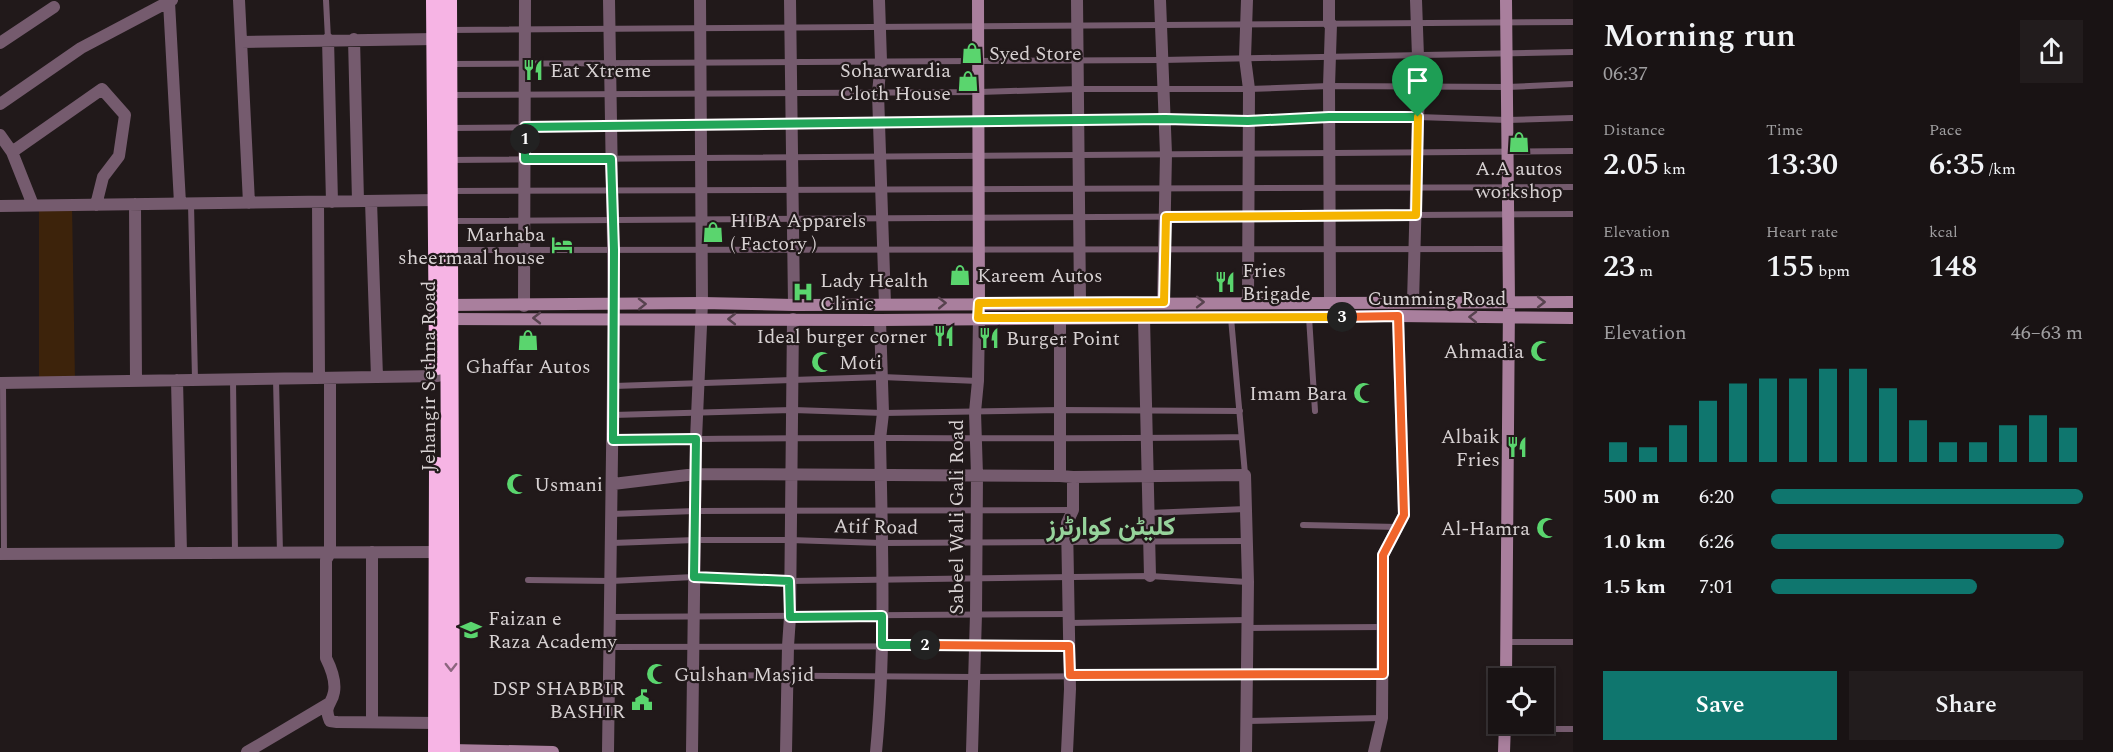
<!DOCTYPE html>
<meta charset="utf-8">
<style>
:root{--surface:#191314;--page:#221c1d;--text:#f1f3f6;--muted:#9f9ea0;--line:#373234;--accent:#0f766e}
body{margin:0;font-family:Spectral,Vazirmatn,serif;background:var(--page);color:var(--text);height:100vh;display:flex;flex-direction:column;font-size:22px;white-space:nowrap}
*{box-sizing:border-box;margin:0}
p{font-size:20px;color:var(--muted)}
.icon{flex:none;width:33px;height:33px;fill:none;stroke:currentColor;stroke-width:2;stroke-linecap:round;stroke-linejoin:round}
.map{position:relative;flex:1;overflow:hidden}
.sheet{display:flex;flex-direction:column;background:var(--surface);width:540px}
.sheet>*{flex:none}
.tools{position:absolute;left:1488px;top:668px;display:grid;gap:12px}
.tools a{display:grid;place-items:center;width:66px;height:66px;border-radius:0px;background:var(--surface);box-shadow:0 3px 9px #0003,0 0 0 2px var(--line);font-size:30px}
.pin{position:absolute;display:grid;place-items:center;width:51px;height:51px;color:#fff;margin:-62px -26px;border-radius:50% 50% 50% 0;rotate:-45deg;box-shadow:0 0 6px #0007}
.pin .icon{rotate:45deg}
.km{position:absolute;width:30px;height:30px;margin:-15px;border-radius:50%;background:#222;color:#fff;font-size:16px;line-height:30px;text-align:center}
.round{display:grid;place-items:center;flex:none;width:63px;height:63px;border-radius:0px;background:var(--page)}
.overview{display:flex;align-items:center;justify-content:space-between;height:102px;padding:0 30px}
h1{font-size:33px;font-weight:600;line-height:45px}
.figures{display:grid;grid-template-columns:repeat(3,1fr);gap:9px;height:102px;padding:6px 30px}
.figures div{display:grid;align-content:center}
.figures b{font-size:30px;font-weight:600}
.figures small{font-size:16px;font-weight:400}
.figures p{font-size:16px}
.chart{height:168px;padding:12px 30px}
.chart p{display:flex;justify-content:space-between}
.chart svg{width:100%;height:108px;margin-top:6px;stroke:var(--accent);stroke-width:6}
.button{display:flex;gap:12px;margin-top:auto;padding:12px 30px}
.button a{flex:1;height:69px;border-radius:0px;background:var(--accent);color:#fff;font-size:24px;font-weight:600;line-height:69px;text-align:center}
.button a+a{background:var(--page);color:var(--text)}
ul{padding:0 30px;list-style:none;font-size:20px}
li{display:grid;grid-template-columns:96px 72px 1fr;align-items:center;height:45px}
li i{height:15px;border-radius:8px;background:var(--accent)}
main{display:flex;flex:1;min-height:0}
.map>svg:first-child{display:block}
</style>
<main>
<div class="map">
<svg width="1573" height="752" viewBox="0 0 1573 752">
<rect width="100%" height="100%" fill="#21191a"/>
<path fill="#3d230b" d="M39,205H72L75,382H39Z"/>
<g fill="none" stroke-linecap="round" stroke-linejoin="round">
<path stroke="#755b6e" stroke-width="6" d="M326,0L328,39
M449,30L1573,22
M449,64L1162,60L1573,52
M450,95L979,92L1078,89H1249L1329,86L1507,87L1573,84
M450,128L979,123L1165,119L1248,121L1329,117H1418L1507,120L1573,118
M450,160L1573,151
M450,191L1573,187
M191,204L195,379
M452,221L1573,214
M451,250L1508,249
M1309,317L1315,411
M1231,318L1245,474
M233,379L235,553
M276,379L280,553
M3,383L4,553
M614,386L882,377L978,381
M613,415L793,410L883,413L1061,410L1240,411
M613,440C822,436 1032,440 1241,437
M1149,513L1246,509
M612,514L695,511L1073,510
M1303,525L1398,527
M612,543L695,540H790L881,543L1247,541
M528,580L611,581L694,577L789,581L1150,576L1247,582
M611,617L1069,614
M1069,623L1248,620
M1248,628L1382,627
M1507,642H1573
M610,647L1069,646
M693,675L974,677L1382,674
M1247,721L1381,718
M1505,729H1573"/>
<path stroke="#755b6e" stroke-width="12" d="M239,0L249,203
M790,0L794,305
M879,0L881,61L878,93L885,304
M1077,0L1080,302
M1160,0L1166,154L1163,302
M1247,0L1245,58L1249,89L1248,303
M1329,0V24H1331L1329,86L1330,302
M169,2L180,203
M328,39L332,202
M354,39L358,201
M241,42L436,39
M0,43L54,7
M0,104L81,48L172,0
M0,135L12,152L33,205
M12,152L102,89L125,115L119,156L103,177L96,205
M371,201L377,377
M318,202L319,378
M135,204L136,381
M0,206L437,200
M1413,302L1419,85L1416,0
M524,306L525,0
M1060,318V476L1073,477V510L1067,523L1070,689L1067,752
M1144,318L1150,576
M330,378V553L326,560V658C331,668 336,681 334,692C332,705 323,705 330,721L337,722L437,723
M177,380L181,553
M0,383L438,376
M1073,477L1245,475L1248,582L1246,752
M613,484L696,474L1060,476
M372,552V721
M0,554L438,552
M247,752L328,704
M608,752L614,305L609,0
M692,752L696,439L702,303L700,0
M786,752L788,646L790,617L793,319
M876,752C886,648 882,543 880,439L883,413L880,320
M972,752L976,614L977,475L975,412L978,381L979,318
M1374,752L1382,718L1383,555L1404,515L1398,316"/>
<path stroke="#a97f9d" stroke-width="12" d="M978,0L979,311
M444,305L702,303L794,305L1573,302
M443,319L880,320L1398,316L1573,318
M1506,678L1509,302L1506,0
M451,750L553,752
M1504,752L1505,723"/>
<path stroke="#f6b4e4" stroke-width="18" d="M448,0L451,752
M435,1L438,366
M437,752L438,466"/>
</g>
<defs><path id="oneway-chevron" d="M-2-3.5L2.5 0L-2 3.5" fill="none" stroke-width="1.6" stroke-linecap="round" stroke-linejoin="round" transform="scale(1.5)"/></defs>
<g stroke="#57424e">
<use href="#oneway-chevron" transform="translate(1200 302)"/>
<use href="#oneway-chevron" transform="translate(1541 302)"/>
<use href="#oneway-chevron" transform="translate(942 303) rotate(-1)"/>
<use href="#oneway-chevron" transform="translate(642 304) rotate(-1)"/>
<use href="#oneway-chevron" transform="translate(1473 317) rotate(-179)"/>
<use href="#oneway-chevron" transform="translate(537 318) rotate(180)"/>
<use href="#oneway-chevron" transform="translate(732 319) rotate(180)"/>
</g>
<use stroke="#8c667f" href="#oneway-chevron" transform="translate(451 667) rotate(90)"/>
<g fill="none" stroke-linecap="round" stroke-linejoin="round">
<defs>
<path id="split-1" d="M525,139V127L1165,119L1248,121L1329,117H1418"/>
<path id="split-2" d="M525,139V159H611L614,250L613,440L696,439L694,577L789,581L790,617L882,616V645H925"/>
<path id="split-3" d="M925,645L1069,646L1070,675L1383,674V555L1404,515L1398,316L1342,317"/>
<path id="split-4" d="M1342,317L978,318L979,303L1164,302L1166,217L1416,215L1418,117"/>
</defs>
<use href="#split-1" stroke="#fff" stroke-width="12"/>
<use href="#split-2" stroke="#fff" stroke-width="12"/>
<use href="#split-3" stroke="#fff" stroke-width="12"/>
<use href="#split-4" stroke="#fff" stroke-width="12"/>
<use href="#split-1" stroke="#22a559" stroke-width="8"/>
<use href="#split-2" stroke="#22a559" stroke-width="8"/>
<use href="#split-3" stroke="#f0652b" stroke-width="8"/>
<use href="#split-4" stroke="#f5b400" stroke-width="8"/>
</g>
<defs>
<symbol id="shop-bare" viewBox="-9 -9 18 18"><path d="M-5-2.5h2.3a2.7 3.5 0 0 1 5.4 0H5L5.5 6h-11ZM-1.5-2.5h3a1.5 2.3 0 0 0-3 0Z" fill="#5ad56e" stroke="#21191a" stroke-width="2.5" paint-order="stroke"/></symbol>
<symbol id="restaurant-bare" viewBox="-9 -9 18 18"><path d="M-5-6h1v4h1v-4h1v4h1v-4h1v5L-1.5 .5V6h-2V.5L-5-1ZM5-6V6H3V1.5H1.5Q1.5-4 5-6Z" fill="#5ad56e" stroke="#21191a" stroke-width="2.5" paint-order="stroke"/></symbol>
<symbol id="hotel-bare" viewBox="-9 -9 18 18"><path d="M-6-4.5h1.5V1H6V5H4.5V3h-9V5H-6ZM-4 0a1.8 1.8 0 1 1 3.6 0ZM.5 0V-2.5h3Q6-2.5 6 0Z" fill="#5ad56e" stroke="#21191a" stroke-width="2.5" paint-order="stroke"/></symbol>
<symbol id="hospital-bare" viewBox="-9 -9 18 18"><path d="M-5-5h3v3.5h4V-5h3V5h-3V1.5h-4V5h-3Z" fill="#5ad56e" stroke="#21191a" stroke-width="2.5" paint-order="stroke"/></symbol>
<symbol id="mosque-bare" viewBox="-9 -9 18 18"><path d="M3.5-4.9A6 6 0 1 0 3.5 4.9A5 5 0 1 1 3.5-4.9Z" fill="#5ad56e" stroke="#21191a" stroke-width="2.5" paint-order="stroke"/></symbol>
<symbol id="university-bare" viewBox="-9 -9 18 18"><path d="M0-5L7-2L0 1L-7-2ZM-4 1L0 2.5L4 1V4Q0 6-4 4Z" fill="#5ad56e" stroke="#21191a" stroke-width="2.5" paint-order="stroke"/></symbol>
<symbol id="civic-bare" viewBox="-9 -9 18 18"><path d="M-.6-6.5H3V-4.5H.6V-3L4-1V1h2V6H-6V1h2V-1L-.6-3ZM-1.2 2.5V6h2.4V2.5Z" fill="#5ad56e" stroke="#21191a" stroke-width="2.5" paint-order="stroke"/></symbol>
</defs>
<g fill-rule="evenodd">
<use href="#shop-bare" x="957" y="38" width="30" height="30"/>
<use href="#restaurant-bare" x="518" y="55" width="30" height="30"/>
<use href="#shop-bare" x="953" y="66" width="30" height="30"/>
<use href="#shop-bare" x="1504" y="127" width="30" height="30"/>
<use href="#shop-bare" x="698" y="217" width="30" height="30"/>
<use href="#hotel-bare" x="547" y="230" width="30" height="30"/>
<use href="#shop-bare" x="945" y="260" width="30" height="30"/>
<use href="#restaurant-bare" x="1210" y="267" width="30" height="30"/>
<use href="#hospital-bare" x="788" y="277" width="30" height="30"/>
<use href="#restaurant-bare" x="929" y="321" width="30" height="30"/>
<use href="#restaurant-bare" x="974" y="323" width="30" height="30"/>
<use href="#shop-bare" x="513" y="325" width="30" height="30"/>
<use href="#mosque-bare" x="1526" y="336" width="30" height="30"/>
<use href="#mosque-bare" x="807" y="347" width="30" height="30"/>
<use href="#mosque-bare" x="1349" y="378" width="30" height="30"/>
<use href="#restaurant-bare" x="1502" y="432" width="30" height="30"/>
<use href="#mosque-bare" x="502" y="469" width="30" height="30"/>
<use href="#mosque-bare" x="1532" y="513" width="30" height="30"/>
<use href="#university-bare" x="456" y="615" width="30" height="30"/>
<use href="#mosque-bare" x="642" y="659" width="30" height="30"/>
<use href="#civic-bare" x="627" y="685" width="30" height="30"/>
</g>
<g text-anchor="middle" stroke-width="4.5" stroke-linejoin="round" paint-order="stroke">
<g font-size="20" fill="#d7d1d2" stroke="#21191a" text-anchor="start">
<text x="989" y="60">Syed Store</text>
<text x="550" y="77">Eat Xtreme</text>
<text x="951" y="77" text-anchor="end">Soharwardia<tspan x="951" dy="23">Cloth House</tspan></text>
<text x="1519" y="175" text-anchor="middle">A.A autos<tspan x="1519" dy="23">workshop</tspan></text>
<text x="730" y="227">HIBA Apparels<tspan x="730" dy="23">( Factory )</tspan></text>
<text x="545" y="241" text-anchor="end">Marhaba<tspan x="545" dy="23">sheermaal house</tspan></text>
<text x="1242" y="277">Fries<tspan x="1242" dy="23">Brigade</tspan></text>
<text x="977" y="282">Kareem Autos</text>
<text x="820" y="287">Lady Health<tspan x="820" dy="23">Clinic</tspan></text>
<text x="927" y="343" text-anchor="end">Ideal burger corner</text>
<text x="1006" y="345">Burger Point</text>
<text x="1524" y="358" text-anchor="end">Ahmadia</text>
<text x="839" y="369">Moti</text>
<text x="528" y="373" text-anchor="middle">Ghaffar Autos</text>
<text x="1347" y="400" text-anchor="end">Imam Bara</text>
<text x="1500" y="443" text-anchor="end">Albaik<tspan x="1500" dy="23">Fries</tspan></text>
<text x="534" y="491">Usmani</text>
<text x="1530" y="535" text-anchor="end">Al-Hamra</text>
<text x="488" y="625">Faizan e<tspan x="488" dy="23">Raza Academy</tspan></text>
<text x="674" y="681">Gulshan Masjid</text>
<text x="625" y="695" text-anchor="end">DSP SHABBIR<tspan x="625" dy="23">BASHIR</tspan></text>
</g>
<g font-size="20" fill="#d7d1d2" stroke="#21191a">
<text x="1437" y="305">Cumming Road</text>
<text transform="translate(428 376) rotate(-90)" y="7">Jehangir Sethna Road</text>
<text transform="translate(956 517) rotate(-90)" y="7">Sabeel Wali Gali Road</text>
<text transform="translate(876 526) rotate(1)" y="7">Atif Road</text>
</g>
<g font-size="26" font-weight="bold" fill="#96d39b" stroke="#21191a">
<text x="1111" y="535">کلیٹن کوارٹرز</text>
</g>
</g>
</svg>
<div class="tools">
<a><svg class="icon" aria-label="locate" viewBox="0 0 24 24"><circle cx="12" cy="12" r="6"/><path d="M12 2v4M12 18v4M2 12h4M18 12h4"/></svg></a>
</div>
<div class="pin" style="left:1418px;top:117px;background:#1e9e55"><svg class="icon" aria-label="arrive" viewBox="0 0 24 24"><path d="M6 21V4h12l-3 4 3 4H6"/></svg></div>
<b class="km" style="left:525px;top:139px">1</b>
<b class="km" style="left:925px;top:645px">2</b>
<b class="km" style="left:1342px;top:317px">3</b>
</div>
<section class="sheet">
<div class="overview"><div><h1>Morning run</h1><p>06:37</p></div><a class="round"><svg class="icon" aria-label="share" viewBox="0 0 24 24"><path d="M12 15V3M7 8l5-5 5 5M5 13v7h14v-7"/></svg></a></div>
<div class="figures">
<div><p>Distance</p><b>2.05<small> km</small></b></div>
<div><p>Time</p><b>13:30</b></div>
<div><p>Pace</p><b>6:35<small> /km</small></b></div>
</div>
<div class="figures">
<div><p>Elevation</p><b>23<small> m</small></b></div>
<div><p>Heart rate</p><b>155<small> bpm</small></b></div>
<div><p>kcal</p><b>148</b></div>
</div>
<div class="chart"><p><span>Elevation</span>46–63 m</p>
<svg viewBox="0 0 160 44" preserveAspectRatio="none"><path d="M5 44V36M15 44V38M25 44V29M35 44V19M45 44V12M55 44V10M65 44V10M75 44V6M85 44V6M95 44V14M105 44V27M115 44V36M125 44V36M135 44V29M145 44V25M155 44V30"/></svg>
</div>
<ul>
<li><b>500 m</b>6:20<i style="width:100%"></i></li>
<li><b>1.0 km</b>6:26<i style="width:94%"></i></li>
<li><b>1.5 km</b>7:01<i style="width:66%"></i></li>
</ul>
<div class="button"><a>Save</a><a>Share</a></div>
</section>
</main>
